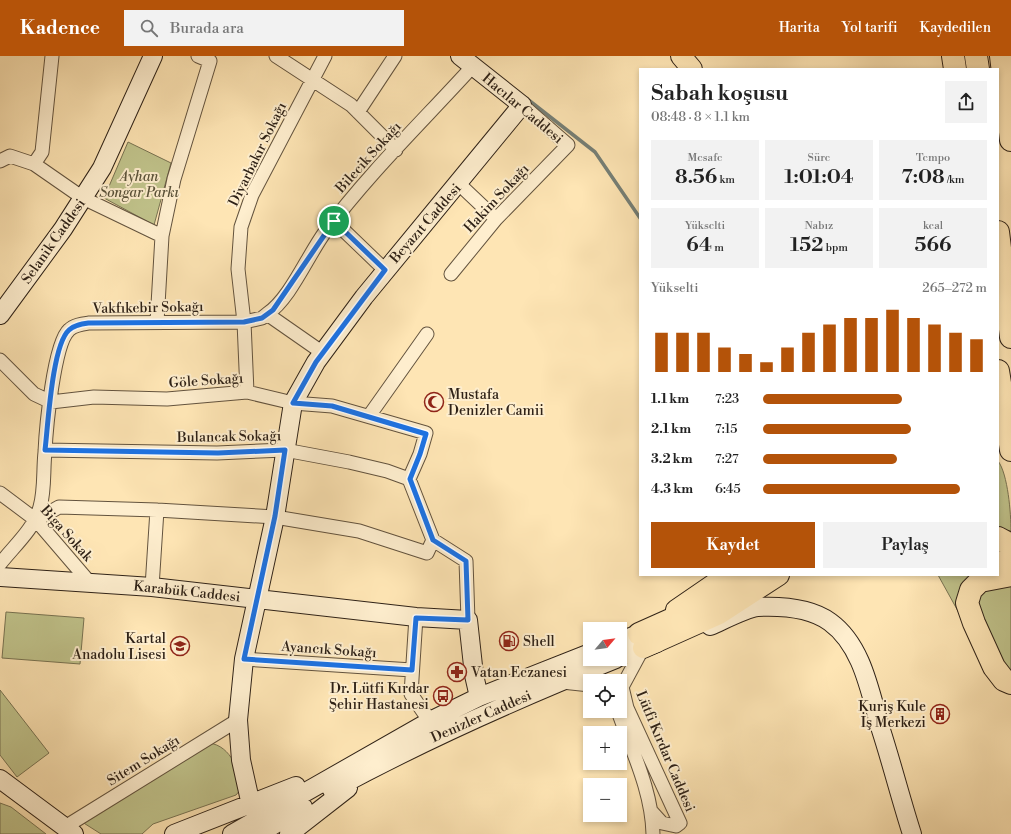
<!DOCTYPE html>
<html lang="tr">
<meta charset="utf-8">
<style>
:root{--surface:#fff;--page:#f2f2f2;--text:#222;--muted:#767676;--accent:#b45309}
body{margin:0;font-family:"Libre Bodoni",serif;background:var(--page);color:var(--text);height:100vh;display:flex;flex-direction:column;font-size:15px;white-space:nowrap}
*{box-sizing:border-box;margin:0}
p{font-size:13px;color:var(--muted)}
.icon{flex:none;width:22px;height:22px;fill:none;stroke:currentColor;stroke-width:2;stroke-linecap:round;stroke-linejoin:round}
.map{position:relative;flex:1;overflow:hidden}
.drawer{position:absolute;left:639px;top:12px;width:360px;height:508px;display:flex;flex-direction:column;background:var(--surface);border-radius:0px;box-shadow:0 2px 6px #0003}
.drawer>*{flex:none}
.needle{width:26px;rotate:61deg}
.fabs{position:absolute;left:583px;top:566px;display:grid;gap:8px}
.fabs a{display:grid;place-items:center;width:44px;height:44px;border-radius:0px;background:var(--surface);box-shadow:0 2px 6px #0003;font-size:20px}
.pin{position:absolute;display:grid;place-items:center;width:34px;height:34px;color:#fff;margin:-17px;border:2px solid #fff;border-radius:50%;box-shadow:0 1px 4px #0007}
.round{display:grid;place-items:center;flex:none;width:42px;height:42px;border-radius:0px;background:var(--page)}
.overview{display:flex;align-items:center;justify-content:space-between;height:68px;padding:0 12px}
h1{font-size:22px;font-weight:600;line-height:30px}
.figures{display:grid;grid-template-columns:repeat(3,1fr);gap:6px;height:68px;padding:4px 12px}
.figures div{display:grid;align-content:center;border-radius:0px;background:var(--page);text-align:center}
.figures b{font-size:20px;font-weight:600}
.figures small{font-size:11px;font-weight:400}
.figures p{font-size:11px}
.chart{height:112px;padding:8px 12px}
.chart p{display:flex;justify-content:space-between}
.chart svg{width:100%;height:72px;margin-top:4px;stroke:var(--accent);stroke-width:6}
.action{display:flex;gap:8px;margin-top:auto;padding:8px 12px}
.action a{flex:1;height:46px;border-radius:0px;background:var(--accent);color:#fff;font-size:16px;font-weight:600;line-height:46px;text-align:center}
.action a+a{background:var(--page);color:var(--text)}
ul{padding:0 12px;list-style:none;font-size:13px}
li{display:grid;grid-template-columns:64px 48px 1fr;align-items:center;height:30px}
li i{height:10px;border-radius:5px;background:var(--accent)}
header{display:flex;align-items:center;gap:24px;box-sizing:border-box;height:56px;padding:0 20px;background:var(--accent);color:#fff}
header strong{font-size:19px}
nav{display:flex;gap:22px;margin-inline-start:auto;font-size:14px}
.search{width:280px;height:36px;background:var(--page);display:flex;align-items:center;gap:10px;box-sizing:border-box;padding:0 14px;border-radius:0px;color:var(--muted);font-size:15px}
.map>svg:first-child{display:block}
</style>
<header>
<strong>Kadence</strong>
<div class="search"><svg class="icon" aria-label="search" viewBox="0 0 24 24"><circle cx="10" cy="10" r="6"/><path d="M15 15l6 6"/></svg>Burada ara</div>
<nav><a>Harita</a><a>Yol tarifi</a><a>Kaydedilen</a></nav>
</header>
<div class="map">
<svg width="1011" height="778" viewBox="0 0 1011 778">
<rect width="100%" height="100%" fill="#fee5b4"/>
<filter id="stains"><feTurbulence type="fractalNoise" baseFrequency=".005" numOctaves="4"/><feColorMatrix values="0 0 0 0 .2 0 0 0 0 .09 0 0 0 0 .02 0 0 0 .5 -.17"/></filter>
<radialGradient id="worn" r=".72"><stop offset=".6" stop-color="#630" stop-opacity="0"/><stop offset="1" stop-color="#630" stop-opacity=".3"/></radialGradient>
<path fill="#c1c48c" stroke="#787352" d="M128,86L171,107L154,169L104,142Z
M998,405C1008,418 1011,458 1011,475L998,474Z
M938,519H974L964,566Z
M1011,528V616L1003,611L981,557L978,543L983,535Z
M6,556L84,562L80,608L2,602Z
M0,634L49,697L17,721L0,699Z
M205,687C228,686 240,712 241,733L236,739L153,768L142,778H101L79,764Z
M0,747L11,751L46,778H0Z"/>
<g fill="none" stroke-linecap="round" stroke-linejoin="round">
<path stroke="#757f76" stroke-width="3.5" d="M526,42L595,96L640,162"/>
<defs>
<path id="street" d="M276,0L351,49L396,94
M358,56L395,0
M0,105L10,100L34,108L83,142L162,180
M34,108L42,96L52,0
M459,128L496,163
M334,165L385,214
M451,218L496,163L568,89L522,49
M267,258C290,243 308,199 325,176C369,117 423,65 473,10
M157,266L162,180L174,123L210,5L198,0
M0,304L34,338L51,346L94,341L167,343L247,336L293,347L332,350L426,377L420,398L409,423L433,484
M247,336L244,266L238,213L241,171L252,139L325,0
M369,360L427,278
M45,394L217,397L285,394L349,406L387,415L409,423
M0,437L36,464L90,527
M36,464L59,451L157,454L275,461L359,475L427,497L433,484L466,505L468,564
M0,508C14,490 34,473 40,451C45,434 43,414 45,396C46,373 54,287 69,274C74,269 82,268 89,267L244,266L262,262L267,258L323,297
M152,531L157,454
M416,561L411,638L424,657L432,664
M643,592L622,631L627,652L680,767L676,770L662,767L652,756
M244,603L412,614
M562,626L590,629
M618,655C632,695 652,735 653,778
M65,771L238,664"/>
<path id="secondary" d="M0,259L63,173L102,112L153,0
M1,521L152,531L416,561L468,564L474,619L479,641
M710,570C722,565 746,552 758,551C781,550 811,552 830,566C863,590 870,637 881,674C892,708 901,744 912,778
M620,585L639,578
M620,601L657,587
M0,723L74,778
M332,734C424,684 519,642 616,603
M251,749L241,704L238,664L244,603L275,461L293,347L316,306L364,241L522,49L460,0
M174,778L296,730
M232,778L432,664L479,641L590,597
M259,778L303,751
M289,778L348,732"/>
<path id="primary" d="M681,0L692,13
M998,505L1011,509
M676,554L727,519
M643,592L719,558L779,519"/>
<path id="highway" d="M953,0L955,13
M976,0L978,13
M1001,0L1011,84
M998,176L1011,281
M998,315L1011,394
M998,482L1011,489
M1011,519L980,525L971,534L967,547L974,567L994,611L1004,624L1011,627
M639,578L704,549L753,519"/>
</defs>
<use href="#street" stroke="#63533e" stroke-width="15"/>
<use href="#secondary" stroke="#2f2217" stroke-width="20"/>
<use href="#primary" stroke="#2f2217" stroke-width="22"/>
<use href="#highway" stroke="#2f2217" stroke-width="24"/>
<use href="#street" stroke="#feeece" stroke-width="13"/>
<use href="#secondary" stroke="#feeece" stroke-width="18"/>
<use href="#primary" stroke="#fee5b4" stroke-width="20"/>
<use href="#highway" stroke="#fee5b4" stroke-width="22"/>
</g>
<g fill="none" stroke-linecap="round" stroke-linejoin="round">
<defs>
<path id="route" d="M334,165L385,214L316,306L293,347L332,350L426,378L420,398L410,423L433,484L466,505L468,564L416,562L412,614L244,603L275,460L285,394L218,397L45,394C48,370 52,289 69,274C74,269 82,268 89,267L244,266L262,262L273,254Z"/>
</defs>
<use href="#route" stroke="#fff" stroke-width="8"/>
<use href="#route" stroke="#1a73e8" stroke-width="5"/>
</g>
<defs>
<symbol id="mosque-ring" viewBox="-11 -11 22 22"><circle r="9.5" fill="#feeece" stroke="#8f2418" stroke-width="1.5"/><path d="M3.5-4.9A6 6 0 1 0 3.5 4.9A5 5 0 1 1 3.5-4.9Z" fill="#8f2418"/></symbol>
<symbol id="fuel-ring" viewBox="-11 -11 22 22"><circle r="9.5" fill="#feeece" stroke="#8f2418" stroke-width="1.5"/><path d="M-5.5-6h7V0h2V4h1.3V-2.5L3-4.5l.8-.8L6-3V5H2.5V1h-1V6h-7ZM-4.2-4.7v3.2H.2V-4.7Z" fill="#8f2418"/></symbol>
<symbol id="school-ring" viewBox="-11 -11 22 22"><circle r="9.5" fill="#feeece" stroke="#8f2418" stroke-width="1.5"/><path d="M0-5L7-2L0 1L-7-2ZM-4 1L0 2.5L4 1V4Q0 6-4 4Z" fill="#8f2418"/></symbol>
<symbol id="pharmacy-ring" viewBox="-11 -11 22 22"><circle r="9.5" fill="#feeece" stroke="#8f2418" stroke-width="1.5"/><path d="M-2-6h4v4h4v4h-4v4h-4v-4h-4v-4h4Z" fill="#8f2418"/></symbol>
<symbol id="bus-ring" viewBox="-11 -11 22 22"><circle r="9.5" fill="#feeece" stroke="#8f2418" stroke-width="1.5"/><path d="M-5-6H5V4H4V6H2V4H-2V6H-4V4H-5ZM-3.5-4V0h7V-4ZM-3.5 1.2v1.5H-2V1.2ZM2 1.2v1.5H3.5V1.2Z" fill="#8f2418"/></symbol>
<symbol id="building-ring" viewBox="-11 -11 22 22"><circle r="9.5" fill="#feeece" stroke="#8f2418" stroke-width="1.5"/><path d="M-4-6H4V6H1V3H-1V6H-4ZM-2.5-4.3h1.7v1.8h-1.7ZM.8-4.3h1.7v1.8H.8ZM-2.5-1h1.7V.8h-1.7ZM.8-1h1.7V.8H.8Z" fill="#8f2418"/></symbol>
</defs>
<g fill-rule="evenodd">
<use href="#mosque-ring" x="423" y="335" width="22" height="22"/>
<use href="#fuel-ring" x="498" y="574" width="22" height="22"/>
<use href="#school-ring" x="169" y="579" width="22" height="22"/>
<use href="#pharmacy-ring" x="446" y="605" width="22" height="22"/>
<use href="#bus-ring" x="432" y="629" width="22" height="22"/>
<use href="#building-ring" x="929" y="647" width="22" height="22"/>
</g>
<g text-anchor="middle" stroke-width="4" stroke-linejoin="round" paint-order="stroke">
<g font-size="14" fill="#2f2217" stroke="#feeece">
<text transform="translate(523 52) rotate(40)" y="5">Hacılar Caddesi</text>
<text transform="translate(257 98) rotate(-64)" y="5">Diyarbakır Sokağı</text>
<text transform="translate(368 101) rotate(-48)" y="5">Bilecik Sokağı</text>
<text transform="translate(496 142) rotate(-47)" y="5">Hakim Sokağı</text>
<text transform="translate(425 167) rotate(-49)" y="5">Beyazıt Caddesi</text>
<text transform="translate(53 185) rotate(-55)" y="5">Selanik Caddesi</text>
<text transform="translate(148 251) rotate(-1)" y="5">Vakfıkebir Sokağı</text>
<text transform="translate(206 324) rotate(-4)" y="5">Göle Sokağı</text>
<text transform="translate(229 380) rotate(-1)" y="5">Bulancak Sokağı</text>
<text transform="translate(67 477) rotate(48)" y="5">Biga Sokak</text>
<text transform="translate(187 535) rotate(6)" y="5">Karabük Caddesi</text>
<text transform="translate(329 593) rotate(4)" y="5">Ayancık Sokağı</text>
<text transform="translate(481 660) rotate(-24)" y="5">Denizler Caddesi</text>
<text transform="translate(666 695) rotate(67)" y="5">Lütfi Kırdar Caddesi</text>
<text transform="translate(143 704) rotate(-32)" y="5">Sitem Sokağı</text>
</g>
<g font-size="14" font-style="italic" fill="#5b533a" stroke="#feeece">
<text x="139" y="125">Ayhan<tspan x="139" dy="16">Songar Parkı</tspan></text>
</g>
<g font-size="14" fill="#2f2217" stroke="#feeece" text-anchor="start">
<text x="448" y="343">Mustafa<tspan x="448" dy="16">Denizler Camii</tspan></text>
<text x="166" y="587" text-anchor="end">Kartal<tspan x="166" dy="16">Anadolu Lisesi</tspan></text>
<text x="523" y="590">Shell</text>
<text x="471" y="621">Vatan Eczanesi</text>
<text x="429" y="637" text-anchor="end">Dr. Lütfi Kırdar<tspan x="429" dy="16">Şehir Hastanesi</tspan></text>
<text x="926" y="655" text-anchor="end">Kuriş Kule<tspan x="926" dy="16">İş Merkezi</tspan></text>
</g>
</g>
<rect width="100%" height="100%" filter="url(#stains)"/>
<rect width="100%" height="100%" fill="url(#worn)"/>
</svg>
<div class="fabs">
<a><svg class="needle" viewBox="-14 -14 28 28"><path d="M0-13l5 13h-10z" fill="#e53935"/><path d="M0 13l5-13h-10z" fill="#767676"/></svg></a>
<a><svg class="icon" aria-label="locate" viewBox="0 0 24 24"><circle cx="12" cy="12" r="6"/><path d="M12 2v4M12 18v4M2 12h4M18 12h4"/></svg></a>
<a>+</a>
<a>−</a>
</div>
<div class="pin" style="left:334px;top:165px;background:#1e9e55"><svg class="icon" aria-label="arrive" viewBox="0 0 24 24"><path d="M6 21V4h12l-3 4 3 4H6"/></svg></div>
<section class="drawer">
<div class="overview"><div><h1>Sabah koşusu</h1><p>08:48 · 8 × 1.1 km</p></div><a class="round"><svg class="icon" aria-label="share" viewBox="0 0 24 24"><path d="M12 15V3M7 8l5-5 5 5M5 13v7h14v-7"/></svg></a></div>
<div class="figures">
<div><p>Mesafe</p><b>8.56<small> km</small></b></div>
<div><p>Süre</p><b>1:01:04</b></div>
<div><p>Tempo</p><b>7:08<small> /km</small></b></div>
</div>
<div class="figures">
<div><p>Yükselti</p><b>64<small> m</small></b></div>
<div><p>Nabız</p><b>152<small> bpm</small></b></div>
<div><p>kcal</p><b>566</b></div>
</div>
<div class="chart"><p><span>Yükselti</span>265–272 m</p>
<svg viewBox="0 0 160 44" preserveAspectRatio="none"><path d="M5 44V20M15 44V20M25 44V20M35 44V29M45 44V33M55 44V38M65 44V29M75 44V20M85 44V15M95 44V11M105 44V11M115 44V6M125 44V11M135 44V15M145 44V20M155 44V24"/></svg>
</div>
<ul>
<li><b>1.1 km</b>7:23<i style="width:62%"></i></li>
<li><b>2.1 km</b>7:15<i style="width:66%"></i></li>
<li><b>3.2 km</b>7:27<i style="width:60%"></i></li>
<li><b>4.3 km</b>6:45<i style="width:88%"></i></li>
</ul>
<div class="action"><a>Kaydet</a><a>Paylaş</a></div>
</section>
</div>
